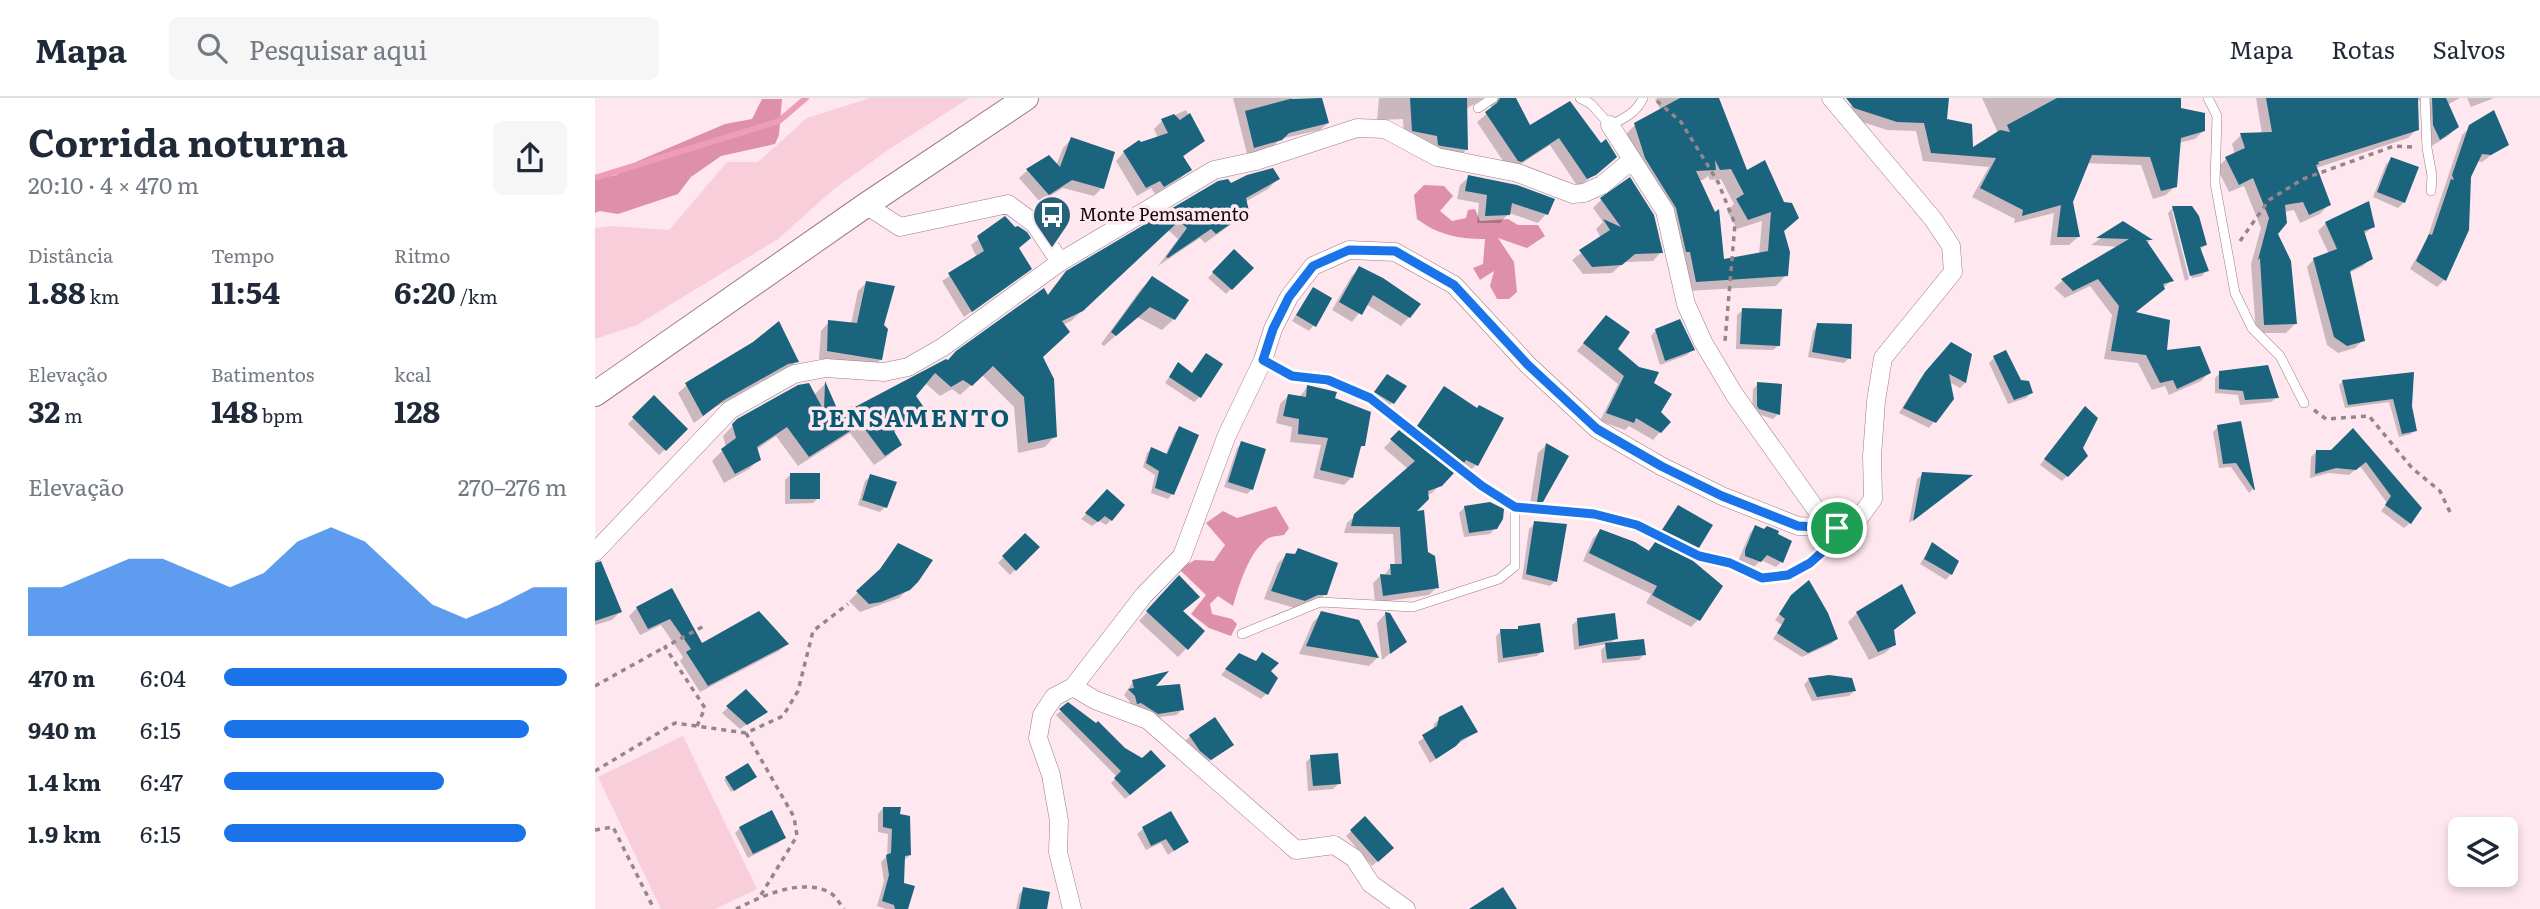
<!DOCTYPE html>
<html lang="pt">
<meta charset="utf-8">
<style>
:root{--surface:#fff;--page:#f6f6f7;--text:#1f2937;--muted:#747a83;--line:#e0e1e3;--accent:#1a73e8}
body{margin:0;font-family:Literata,serif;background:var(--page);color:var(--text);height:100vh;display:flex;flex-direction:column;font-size:26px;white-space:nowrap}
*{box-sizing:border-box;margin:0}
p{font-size:23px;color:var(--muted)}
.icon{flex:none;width:38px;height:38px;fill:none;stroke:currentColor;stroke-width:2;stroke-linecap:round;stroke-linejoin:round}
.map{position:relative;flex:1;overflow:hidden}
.sheet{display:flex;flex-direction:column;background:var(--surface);width:595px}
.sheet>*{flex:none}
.fabs{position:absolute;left:1853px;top:719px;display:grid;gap:14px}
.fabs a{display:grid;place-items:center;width:70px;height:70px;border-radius:10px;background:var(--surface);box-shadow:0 4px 10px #0003;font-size:35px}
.pin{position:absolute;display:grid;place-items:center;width:60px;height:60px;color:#fff;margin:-30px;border:4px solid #fff;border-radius:50%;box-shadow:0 2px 7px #0007}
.round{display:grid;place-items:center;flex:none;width:74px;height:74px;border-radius:10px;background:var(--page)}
.headline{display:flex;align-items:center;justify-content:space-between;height:119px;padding:0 28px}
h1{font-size:38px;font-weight:700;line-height:52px}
.figures{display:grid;grid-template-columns:repeat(3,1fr);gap:10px;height:119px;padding:7px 28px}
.figures div{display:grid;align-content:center}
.figures b{font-size:30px;font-weight:700}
.figures small{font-size:19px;font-weight:400}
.figures p{font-size:19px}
.chart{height:196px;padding:14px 28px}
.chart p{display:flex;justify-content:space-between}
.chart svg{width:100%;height:126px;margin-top:7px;fill:var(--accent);opacity:.7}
ul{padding:0 28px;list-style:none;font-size:23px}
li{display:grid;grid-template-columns:112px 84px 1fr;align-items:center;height:52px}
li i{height:18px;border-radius:9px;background:var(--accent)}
header{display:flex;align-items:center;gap:42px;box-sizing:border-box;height:98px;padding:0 35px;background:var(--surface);border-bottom:2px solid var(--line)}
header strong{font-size:33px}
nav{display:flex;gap:38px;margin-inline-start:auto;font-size:24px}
.search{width:490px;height:63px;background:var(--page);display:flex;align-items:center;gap:18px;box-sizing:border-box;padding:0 24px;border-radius:10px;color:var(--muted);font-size:26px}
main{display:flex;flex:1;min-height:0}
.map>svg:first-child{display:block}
</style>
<header>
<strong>Mapa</strong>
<div class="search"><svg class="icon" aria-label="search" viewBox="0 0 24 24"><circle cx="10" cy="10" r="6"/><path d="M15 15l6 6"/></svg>Pesquisar aqui</div>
<nav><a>Mapa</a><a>Rotas</a><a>Salvos</a></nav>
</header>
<main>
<section class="sheet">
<div class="headline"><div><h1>Corrida noturna</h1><p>20:10 · 4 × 470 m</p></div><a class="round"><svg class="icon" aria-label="share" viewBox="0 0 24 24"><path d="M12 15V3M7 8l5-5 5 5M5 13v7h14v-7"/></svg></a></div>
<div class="figures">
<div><p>Distância</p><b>1.88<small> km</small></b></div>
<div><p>Tempo</p><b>11:54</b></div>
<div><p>Ritmo</p><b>6:20<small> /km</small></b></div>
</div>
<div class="figures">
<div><p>Elevação</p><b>32<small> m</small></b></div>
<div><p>Batimentos</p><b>148<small> bpm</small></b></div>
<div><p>kcal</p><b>128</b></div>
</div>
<div class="chart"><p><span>Elevação</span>270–276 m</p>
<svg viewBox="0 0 160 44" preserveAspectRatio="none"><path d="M0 44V27L10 27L20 22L30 17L40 17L50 22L60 27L70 22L80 11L90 6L100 11L110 22L120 33L130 38L140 33L150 27L160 27V44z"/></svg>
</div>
<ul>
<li><b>470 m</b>6:04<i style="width:100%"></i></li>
<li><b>940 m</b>6:15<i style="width:89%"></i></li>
<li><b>1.4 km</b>6:47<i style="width:64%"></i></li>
<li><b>1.9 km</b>6:15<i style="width:88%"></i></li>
</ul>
</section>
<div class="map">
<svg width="1945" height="811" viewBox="0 0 1945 811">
<rect width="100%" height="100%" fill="#fee7ee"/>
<path fill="#f7ceda" d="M275,0H374L293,52L239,91L183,141L42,227L0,241V130L16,128L74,132L132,64H163L212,20Z
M88,638L162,791L120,811H66L3,679Z"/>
<path fill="#de8faa" d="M167,1H187L184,37L180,46L126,58L96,79L83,96L23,116L5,113L0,115V81L21,77L43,63L130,26L157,21Z
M829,87L849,88L858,98L845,113L857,123L871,120L873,112L880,111L885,123L913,121L923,127H943L950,138L932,150L903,140L919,164L922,194L914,201H902L895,188L899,173L885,182L878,170L888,166L890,141C864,141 843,137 822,121L819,97Z
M681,408L694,430L689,437C684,438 677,438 672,441C654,454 644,487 638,508L623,498L615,506L617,516L637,521L642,526L636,538L614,530L596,516L611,497L584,471L600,462L619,463L630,447L611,425L628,413L642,420Z"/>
<path fill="#0003" fill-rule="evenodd" d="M638,0H697L698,2L725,0L733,25L725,32L685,41L678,49L652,56Z
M784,0H919L934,30L975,5L1011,68L983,89L955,47L917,72H914L882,24L896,12V6L887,1L871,11V52L863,60L809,41L808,21L782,22Z
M1062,0H1122L1152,75L1169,64L1187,134L1191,177L1181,188L1091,193L1070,118L1030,37L1040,27L1066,12L1060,2ZM1113,78L1115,82L1126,81L1139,106L1132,113L1142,131L1167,123L1164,157L1128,163L1119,116L1104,82H1108Z
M1257,0H1352L1350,23L1376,52L1403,35L1387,0H1585L1584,11L1609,32L1600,41L1583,45L1580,88L1571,97L1558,101L1546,67L1487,65L1476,104L1483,139L1474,147H1455L1459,115L1419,125L1420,121L1377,99L1394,69L1328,63L1321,33L1292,32L1255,20Z
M1661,0H1865L1852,7L1862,29L1853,38L1835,49L1828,6L1821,0L1822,31L1813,40L1721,70L1734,106L1725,116L1705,125L1699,112L1689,114L1681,136L1700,226L1691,235H1661L1656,166L1666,130L1649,88L1634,94L1622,70L1631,61L1640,56L1637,46L1646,37L1667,36Z
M1872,0H1899L1876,9Z
M591,12L608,42L587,60L594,72L586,80L560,96L556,90L542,98L521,63L529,54L563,40L559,31L567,23Z
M1875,29L1911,46L1887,64L1881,63L1874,79L1872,131L1849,182L1842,189L1815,171L1832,141L1867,37Z
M476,41L507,90L499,98L468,90L445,104L424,80L433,72L461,68L468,50Z
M1796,61L1809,104L1803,110L1778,99L1791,66Z
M874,79L951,116L943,125L914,115L905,125H882L884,105L862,101L865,87Z
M683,81L673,91L650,104L652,113L641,123L610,145L605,140L563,168L583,141L573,132L476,223L467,227L446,259L460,338L450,349L423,355L419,309L387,277L365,297L357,291L345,298L330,285L318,298L327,311L298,335L305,347L294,357L279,367L255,335L203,368L181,338L161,352L164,361L154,371L129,385L117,363L131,349L128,338L143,322L219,297L230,286L243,318L353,264L452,198L461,186L635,87Z
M1007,101L1066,154L1058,163L1029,164L1017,175L988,176L977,162L1006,140L1001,131L1008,124L998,110Z
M468,108L470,111L451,127L446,120Z
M1578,110L1610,147L1605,152L1612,172L1607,178L1597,180L1580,113H1577L1594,181L1590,183L1573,115Z
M410,121L422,151L427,177L369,219L347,183L382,160L376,147Z
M1528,125L1555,143L1551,146L1576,183L1539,215L1570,254L1614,275L1606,283L1574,297L1570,288L1557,292L1543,265L1509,261L1517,217L1495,188L1470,200L1459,190L1467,183L1525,149L1496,147Z
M1731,125L1778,129L1768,137L1776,160L1768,168L1754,175L1768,242L1760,250L1743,255L1732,247L1712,169L1719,161L1734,156L1723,133Z
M639,153L656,170L631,196L613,180Z
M764,170L814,219L806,228L771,206L757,224L737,212L756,179Z
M557,180L579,221L567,232L542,219L509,248L506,246L546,191Z
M271,185L287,228L285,262L277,270L224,261L226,233L234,224L256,226L263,193Z
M718,191L719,227L714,233L697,223Z
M1148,212L1184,247L1178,252L1141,251L1142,217Z
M1004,227L1021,251L1057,285L1064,314L1074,324L1058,342L1034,328L1030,332L1005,323L1023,286L982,253Z
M1223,227L1254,260L1249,265L1213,259L1218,233Z
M1061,232L1097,252L1092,257L1065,267L1056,238Z
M1351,251L1375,256L1370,285L1365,290L1354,284L1357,301L1334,330L1304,315L1325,281Z
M1400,259L1436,295L1431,300L1413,306L1394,265Z
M202,263L193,271L183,274L119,310L99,325L83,295L92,287Z
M583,266L596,276L605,299L599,304L570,285Z
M1625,275L1682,299L1676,304L1645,307L1643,297L1620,295V280Z
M1818,276L1815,308L1820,332L1816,336L1804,339L1794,304L1750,310L1744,287L1747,284Z
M787,284L797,305L792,310L776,300Z
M1163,286L1183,316L1178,321L1157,314L1158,291Z
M712,289L738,301L768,347L763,353L757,379L749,387L718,380L726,347L695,344L697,329L681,325L685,306L693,298L704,300Z
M849,290L882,312L881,367L876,372L818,334Z
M59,299L91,331L64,357L33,326Z
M1485,315L1486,350L1491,358L1467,383L1445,367Z
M1645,325L1658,391L1654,395L1636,369L1624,370L1618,334L1623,329Z
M585,330L577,396L573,401L556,395L560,377L548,369L552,355L556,351L570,358L580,334Z
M1758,332L1815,425L1809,430L1786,413L1792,405L1765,368L1754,377L1734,375L1715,380L1716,359L1721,354L1737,353Z
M804,334L856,375L837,395L832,397L818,416L842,489L834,497L780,505L778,485L785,478H789L796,468H800L798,436L749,435L752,425L813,371L789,350Z
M647,345L657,391L652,396L629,389L642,350Z
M951,347L947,403L938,412H934L943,355Z
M1328,376L1371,382L1314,425L1322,381Z
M195,377L223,400L218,405L190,406V382Z
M276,378L290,409L285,414L263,407L270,383Z
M513,394L516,422L511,427L504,423L497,428L486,421Z
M870,409L900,430L895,436L869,439L864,415Z
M1083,409L1103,449L1097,455L1063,437Z
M940,425L960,483L955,488L927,481L934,431Z
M1160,429L1186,464L1181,469L1166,462L1159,469L1143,463L1155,435Z
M1005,433L1052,453L1060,446L1103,522L1096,529L1051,505L1056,496L988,463L998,440Z
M430,437L442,449L415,477L403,465Z
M304,447L322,483L304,500L265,514L254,503L278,480Z
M1337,447L1356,476L1351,482L1325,466Z
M704,452L730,496L722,505L700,510L669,501L683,465L692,457L698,458Z
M0,476L25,514L17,522L0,527Z
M576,488L586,514L608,533L583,559L544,523Z
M76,493L106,547L192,546L184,553L105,594L85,563L88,559L66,527L45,537L34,518L42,510Z
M1197,499L1241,541L1236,546L1207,559L1178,541L1187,527L1180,522Z
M727,515L762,524L782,560L774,568L704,556L718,524Z
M1262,515H1319L1297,533L1299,547L1290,555L1274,562L1253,524Z
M790,516L809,544L787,562L782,525Z
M983,522L1021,540L1014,547L1049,556L1044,562L1007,565L1006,552L1012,546L979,552L977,527Z
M924,530L947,553L942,558L903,565L901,538L906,533H921Z
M667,556L674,573L671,596L666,601L626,577L639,562L660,565Z
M1214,581L1259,593L1254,598L1217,603L1209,587Z
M538,584L587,611L582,617L557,620L537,610L535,604L529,597Z
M151,593L170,614L145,631L127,615Z
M466,613L529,652L564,673L530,701L516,685L522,679L461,617Z
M845,621L881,634L835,665L823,644L838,633L839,626Z
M595,638L631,652L610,666L590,643Z
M716,659L744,685L738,691L713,693L711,664Z
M132,680L157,681L136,694L129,682Z
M288,710L303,717L315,757L308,763L307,786L311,811H291L282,808L289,783L286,764L292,758L293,736L283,734V716Z
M770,720L797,750L777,768L751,738Z
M145,730L189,739L183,745L153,760L140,735Z
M548,731L591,744L573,757L566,745L551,752L542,736Z
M429,791L450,811H421L424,796Z"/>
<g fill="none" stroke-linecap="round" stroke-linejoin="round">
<path stroke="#ed9db8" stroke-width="6" d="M0,80L184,23L211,0"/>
</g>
<path fill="#1b647e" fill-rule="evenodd" d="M727,0L734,25L694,35L687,42L659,50L650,13L695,1Z
M815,0H872L873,52L846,48L843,47L842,38L817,33Z
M905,0H921L935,27L975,3L1006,45L1011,41L1022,59L1001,77L992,81L964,40L927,64L923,63L890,14L902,5Z
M1085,0H1124L1152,72L1170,62L1189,104L1197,105L1204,120L1189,133L1195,154L1193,178L1101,184L1095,154H1091L1081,110L1050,60L1039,25ZM1120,62L1125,72L1136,71L1149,96L1141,101L1153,122L1176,114L1173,153L1129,161L1124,111L1120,114L1101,73L1121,72Z
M1251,0H1354L1352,21L1377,26L1378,49L1405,32L1415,34L1412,27L1462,0H1586V10L1610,15V33L1586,40L1582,89L1566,93L1555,59L1497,57L1478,104L1485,139H1462L1466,107L1427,118L1428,112L1385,90L1401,60L1336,55L1329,25L1302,24L1259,10Z
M1671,0H1823L1824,32L1723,64L1724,66L1721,67L1736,107L1714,117L1708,104L1690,107L1692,125L1683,136L1696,163L1702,226L1669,227L1665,160L1663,162L1674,120L1658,80L1644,87L1630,59L1650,50L1645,35L1677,34Z
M1837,0H1851L1864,29L1845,42L1838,27Z
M1899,12L1914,47L1896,57L1887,56L1876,79L1874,132L1851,183L1821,163L1834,136L1837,137L1856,81L1859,82L1857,77L1874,27Z
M595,15L610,43L588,58L597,72L569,89L565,83L551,90L528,53L544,42L546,44L573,35L566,21L579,16L585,22Z
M476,39L520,54L509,91L477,82L454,97L431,71L454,57L465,69Z
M1796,59L1824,69L1810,105L1782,94Z
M678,70L685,81L651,100L654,113L621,136L616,131L573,160L571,159L592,130L584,123L488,213L467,223L475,234L448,259L459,281L462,339L433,345L429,299L398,268L377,288L368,282L356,289L340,275L321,298L330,311L299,333L307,347L290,358L266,326L214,359L192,329L162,349L166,362L140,376L126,351L141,340L137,326L142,321L203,287L214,285L229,313L230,283L244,315L257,308L258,310L351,261L353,262L361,253L449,190L453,197L471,173L623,83L633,81L636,85L652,77Z
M873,77L922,87L960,101L953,117L917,105L915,117L890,118L892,97L870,93Z
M1035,79L1059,117L1068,155L1040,156L1027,167L997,169L984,152L1015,132L1008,121L1026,129L1005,100Z
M1774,103L1780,129L1769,133L1778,161L1755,173L1770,243L1752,248L1739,239L1718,160L1742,151L1730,124Z
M1577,108H1597L1604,118L1612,147L1605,149L1614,173L1595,178Z
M410,118L420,129L423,128L432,134L436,140L424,150L437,171L377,214L353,175L389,153L382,138Z
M1528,123L1558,142H1551L1579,183L1568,186L1570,191L1541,214L1575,222L1572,252L1605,248L1616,275L1582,291L1578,282L1565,285L1551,257L1516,253L1524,208L1503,181L1478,193L1466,181L1534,141L1501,140Z
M639,151L659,170L637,192L617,174Z
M764,168L788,180L826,206L815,220L778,197L767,217L744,204Z
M557,178L594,202L580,222L555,209L521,238L516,234Z
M271,183L300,188L289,227L293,231L287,262L232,253L233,222L262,225Z
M718,189L737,200L721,229L701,217Z
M1147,210L1187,211L1185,248L1145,246Z
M1011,217L1035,234L1023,251L1044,269L1064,274L1059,285L1077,296L1066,314L1076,324L1066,335L1041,320L1039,325L1011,315L1029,278L988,245Z
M1085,221L1100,252L1070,263L1060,231Z
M184,223L204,264L193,266L129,302L108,318L90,285L158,244Z
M1222,225L1257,226L1256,261L1217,254Z
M1356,244L1377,256L1371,285L1354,276L1359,301L1341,325L1308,310L1330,274Z
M1411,252L1426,282L1434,283L1438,295L1419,302L1398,258Z
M611,255L628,266L606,300L574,279L583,264L597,275Z
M1673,267L1684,300L1650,302L1648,293L1624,291V273Z
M1819,274L1817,308L1822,333L1807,336L1798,301L1753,307L1747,282Z
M792,276L812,288L799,306L779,294Z
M1162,284L1187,286L1185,317L1164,311L1162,308Z
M712,287L742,294L740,300L776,314L770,348H766L758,380L725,372L733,340L703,336L704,321L688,318L693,296L711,299Z
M849,288L882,310L884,307L909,320L883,368L871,362L869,365L822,328Z
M59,297L93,331L71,353L37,319Z
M1490,308L1503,320L1488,350L1493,358L1473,379L1449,361Z
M1646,323L1660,392H1659L1641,365L1628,366L1622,327Z
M584,328L604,337L579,397L560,390L564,373L551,365L556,349L572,356Z
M1758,330L1827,410L1816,426L1790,407L1796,398L1771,364L1761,372L1741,370L1720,376L1721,352H1736Z
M804,332L859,375L847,388L833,393L834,401L822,413L829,412L833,454L840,458L844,490L788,498L785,476L796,477L795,466H807L805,429L756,428L759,416L820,363L795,341Z
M646,343L671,351L658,392L633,384Z
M951,345L974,358L948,404H942Z
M1327,374L1378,377L1318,423Z
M195,375H225V401H195Z
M275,376L302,384L292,410L267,402Z
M512,391L530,407L517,423L510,418L503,424L490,415Z
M895,404L909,411L908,421L902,431L874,435L869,408Z
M1083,407L1118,427L1104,450L1067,432Z
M939,423L972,426L962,484L931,476Z
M1160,427L1169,431L1172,428L1184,433L1183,436L1197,443L1188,465L1172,457L1166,464L1150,458V452Z
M1005,431L1040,444L1054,453L1060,444L1097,462L1128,488L1105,523L1057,497L1062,488L994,455Z
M430,435L445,449L421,473L407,458Z
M1337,444L1364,463L1357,477L1329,461Z
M303,445L338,462L323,484L315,492L286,504L274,506L261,493L285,471Z
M703,450L743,465L732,497H723L710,503L676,493L691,455L700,456Z
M6,463L27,514L0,523V465Z
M584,477L605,499L588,513L610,533L593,552L551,513Z
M1214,482L1233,515L1243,541L1213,555L1182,535L1190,521L1184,516L1196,497Z
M1307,486L1321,515L1299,532L1301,547L1283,554L1261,514Z
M77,490L107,545L164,513L194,546L113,588L91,554L96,551L75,521L53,531L41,509Z
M726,513L764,522L784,560L711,548Z
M790,514L795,515L812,544L795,556Z
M1020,515L1023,541L984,548L982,520Z
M945,525L949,554L908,560L905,531H923V528Z
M1049,541L1051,557L1012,561L1010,545Z
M667,554L684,565L676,573L683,580L673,597L630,571L644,555L661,563Z
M574,573L561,588L585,586L589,612L563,616L546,605L542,606L540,598L533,591L539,590L537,582Z
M1234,577L1257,580L1261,593L1222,599L1213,580Z
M151,591L173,614L152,627L131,608Z
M473,604L501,625L503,623L530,650L547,660L556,652L571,668L535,697L519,680L526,673L464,611Z
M867,607L883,634L866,642L861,648L841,661L827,637L842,628L844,619Z
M620,619L639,647L616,662L605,653L594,637Z
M743,655L746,686L718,688L715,657Z
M153,665L162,679L139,693L130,679Z
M288,709H306L305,716L315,718L316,757L310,758L309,785L320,788L313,811H300L299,807L287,803L294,777L291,757L296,755L297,731L288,729Z
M177,712L191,740L158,756L144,729Z
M576,713L594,744L579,753L571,741L556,748L547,729Z
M770,718L799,750L783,764L755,732Z
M428,789L455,794L452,811H424Z
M908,789L922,811H874Z"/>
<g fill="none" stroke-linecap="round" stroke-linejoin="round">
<defs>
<path id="lane" d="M985,0L996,6L1015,27C1029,21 1042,14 1048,0
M1613,0L1622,18L1620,85L1640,195L1657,230L1685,258L1709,305
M1830,0L1832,50L1837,78L1836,93
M883,10L898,0
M668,262L697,278L733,282L775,300L887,388L920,409L999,416L1042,427L1104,458L1135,465L1167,480L1193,477L1215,465L1255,429
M647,536L725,504L818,509L904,481L920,468V409"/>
<path id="street" d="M1015,27L1070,113L1091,206L1108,244L1139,296L1230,424L1242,430L1262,423L1278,401L1277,358L1281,303L1288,260L1358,174L1356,148L1338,121L1236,0
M271,107L305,129L413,106L440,126L465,164
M0,454L135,312L199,276L231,270L289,274L313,269L348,249L465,164L619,72L661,63L762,30L790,31L842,59L923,75L978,96L989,95L1007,87L1037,62
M477,811L463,754L464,723L456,677L443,640L447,617L459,599L478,589
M811,811L776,786L759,760L739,747L701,752L553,622L500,602L478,589L549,497L587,458L632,337L668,262L678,231L694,199L718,168L754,152L800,154L859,187L933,267L1002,331L1066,368L1127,398L1203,428L1242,430"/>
<path id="secondary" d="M0,296L271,107L431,0"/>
</defs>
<use href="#lane" stroke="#9d7c86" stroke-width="10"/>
<use href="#street" stroke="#9d7c86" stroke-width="19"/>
<use href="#secondary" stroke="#9d7c86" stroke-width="26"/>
<path stroke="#97858b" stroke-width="3.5" stroke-dasharray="5 5" stroke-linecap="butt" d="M1062,3L1086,24L1123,84L1140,126L1130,243
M1645,143L1674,102L1708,81L1799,48L1818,49
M1719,312L1731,321L1774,318L1817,370L1845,393L1855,414
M0,588L70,549
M102,628L110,610L70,549L109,528
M151,635L199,719L202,738L164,800
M0,673L80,625L151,635L188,618L203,593L218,533L253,506
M0,732L18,729L59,811
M141,811C167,798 205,780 234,794C240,797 245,806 249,811"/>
<use href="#lane" stroke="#fff" stroke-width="9"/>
<use href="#street" stroke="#fff" stroke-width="18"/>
<use href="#secondary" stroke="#fff" stroke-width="24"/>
</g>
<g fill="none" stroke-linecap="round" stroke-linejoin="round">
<defs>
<path id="route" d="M754,152L800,153L859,187L933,267L1002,331L1066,368L1127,398L1203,428L1242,430L1262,423L1215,465L1193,477L1167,480L1135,465L1104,458L1042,427L999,416L920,409L887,388L775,300L733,282L697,278L668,262L678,231L694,199L718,168Z"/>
</defs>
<use href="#route" stroke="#fff" stroke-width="14"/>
<use href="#route" stroke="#1a73e8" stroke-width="9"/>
</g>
<defs>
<symbol id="bus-pin" viewBox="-11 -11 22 30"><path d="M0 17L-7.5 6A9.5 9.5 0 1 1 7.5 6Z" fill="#256279" stroke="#fee7ee"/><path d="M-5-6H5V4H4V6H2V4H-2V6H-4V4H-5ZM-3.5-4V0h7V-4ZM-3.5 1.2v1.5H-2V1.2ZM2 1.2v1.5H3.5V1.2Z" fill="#fff"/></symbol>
</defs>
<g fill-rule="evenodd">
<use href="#bus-pin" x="435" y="95" width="44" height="60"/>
</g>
<g text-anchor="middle" stroke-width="7" stroke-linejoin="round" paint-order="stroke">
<g font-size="18" fill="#14090d" stroke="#fee7ee" text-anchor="start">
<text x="484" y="123">Monte Pemsamento</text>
</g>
<g font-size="24" font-weight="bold" letter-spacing="2" fill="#065770" stroke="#fee7ee">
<text x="316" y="329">PENSAMENTO</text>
</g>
</g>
</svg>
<div class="fabs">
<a><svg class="icon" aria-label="layers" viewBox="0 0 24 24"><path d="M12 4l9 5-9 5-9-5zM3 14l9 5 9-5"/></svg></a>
</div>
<div class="pin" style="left:1242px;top:430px;background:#1e9e55"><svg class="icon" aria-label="arrive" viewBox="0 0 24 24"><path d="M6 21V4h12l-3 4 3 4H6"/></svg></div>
</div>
</main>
